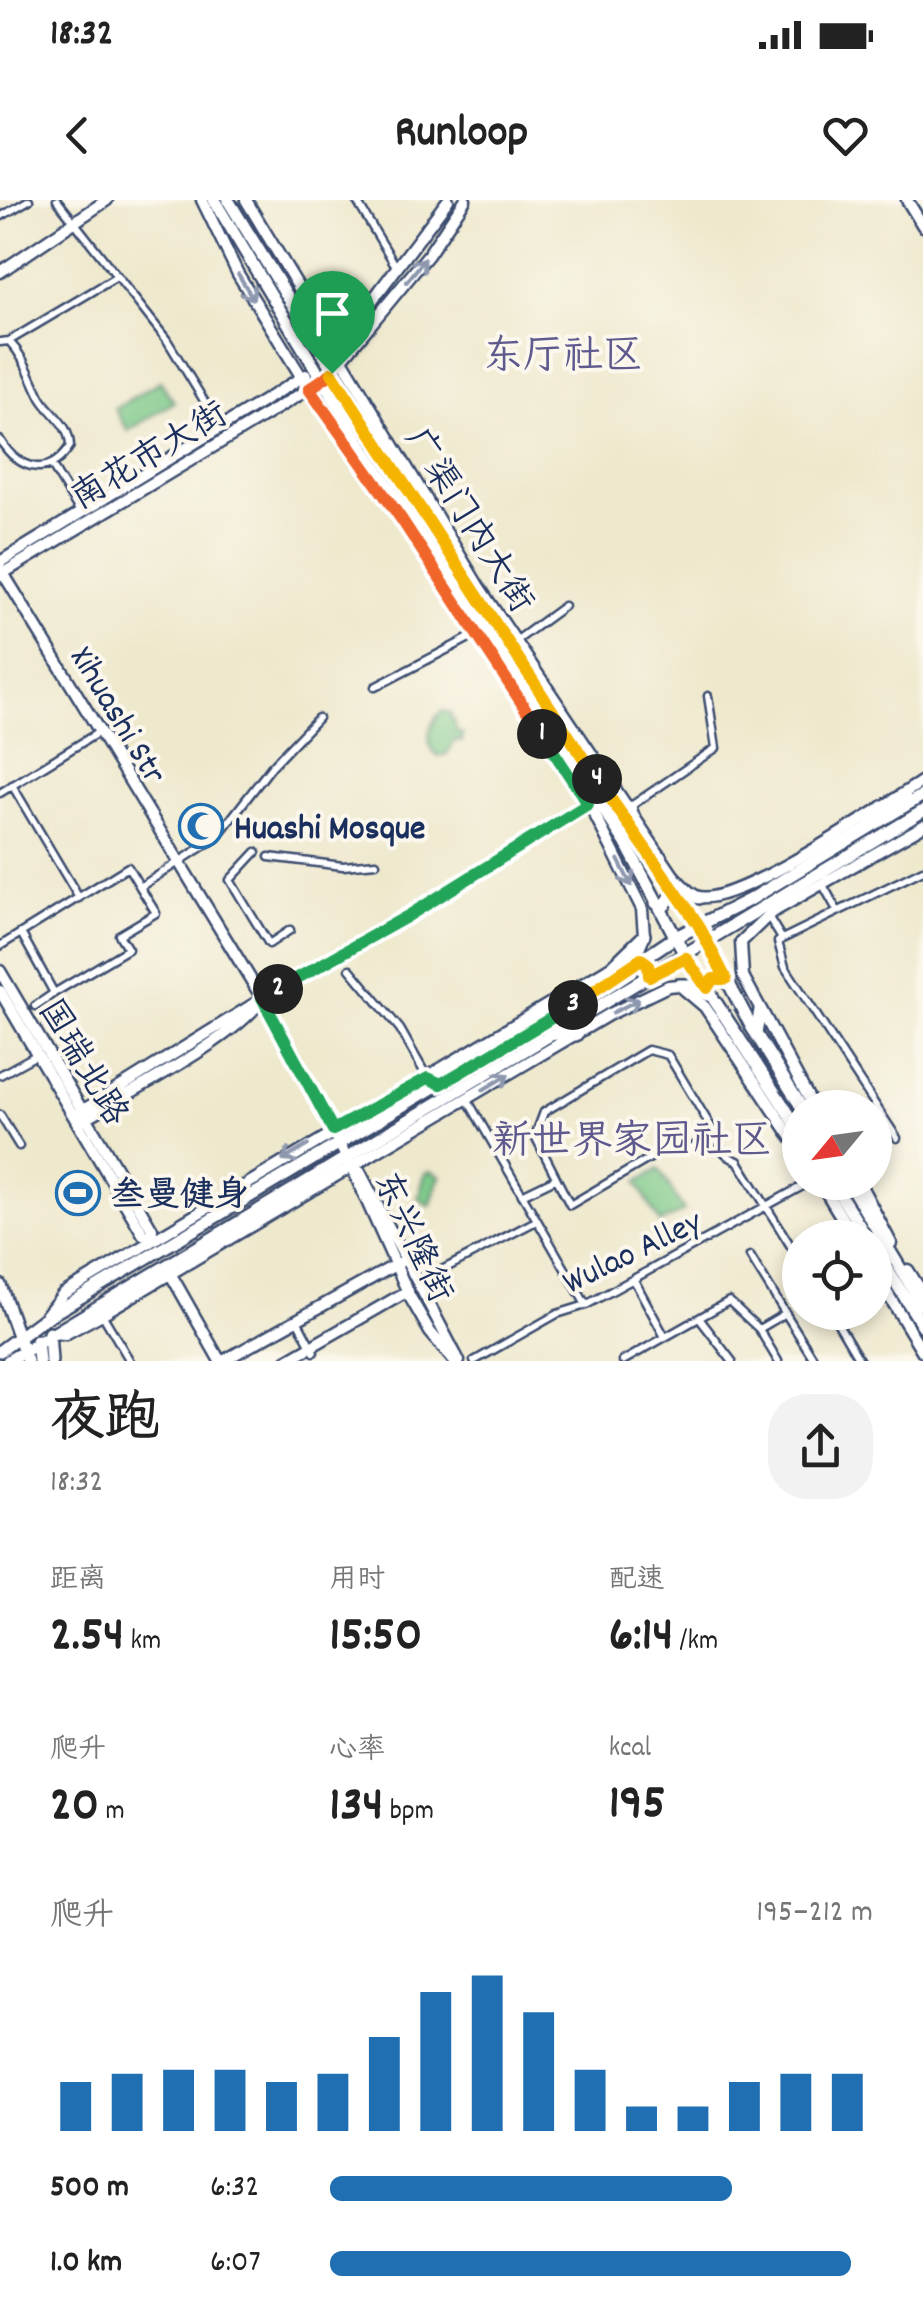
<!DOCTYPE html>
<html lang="zh">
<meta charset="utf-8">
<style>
:root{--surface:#fff;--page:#f2f2f2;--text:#222;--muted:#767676;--accent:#1f6fb2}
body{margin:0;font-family:Dekko,"LXGW WenKai TC",sans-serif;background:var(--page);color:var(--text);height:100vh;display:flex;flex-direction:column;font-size:38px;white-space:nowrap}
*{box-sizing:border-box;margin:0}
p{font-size:32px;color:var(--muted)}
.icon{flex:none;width:55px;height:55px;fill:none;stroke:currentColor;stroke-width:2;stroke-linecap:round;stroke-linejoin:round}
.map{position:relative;height:1161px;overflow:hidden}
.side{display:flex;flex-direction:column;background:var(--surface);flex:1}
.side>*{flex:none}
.needle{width:65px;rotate:241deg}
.tools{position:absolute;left:782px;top:890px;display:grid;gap:20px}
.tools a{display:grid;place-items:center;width:110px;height:110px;border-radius:50%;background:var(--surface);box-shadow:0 5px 15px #0003;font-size:50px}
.pin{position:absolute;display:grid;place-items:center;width:85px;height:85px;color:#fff;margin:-102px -42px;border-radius:50% 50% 50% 0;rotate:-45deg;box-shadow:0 0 10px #0007}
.pin .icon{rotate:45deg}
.km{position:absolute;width:50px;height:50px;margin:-25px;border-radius:50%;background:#222;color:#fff;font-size:28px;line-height:50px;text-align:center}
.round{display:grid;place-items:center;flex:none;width:105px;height:105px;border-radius:40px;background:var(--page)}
.summary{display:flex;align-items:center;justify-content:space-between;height:170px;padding:0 50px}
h1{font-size:55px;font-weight:800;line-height:75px}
.stats{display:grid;grid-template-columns:repeat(3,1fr);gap:15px;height:170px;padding:10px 50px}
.stats div{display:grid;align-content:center}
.stats b{font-size:50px;font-weight:800}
.stats small{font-size:28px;font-weight:400}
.stats p{font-size:28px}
.chart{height:280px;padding:20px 50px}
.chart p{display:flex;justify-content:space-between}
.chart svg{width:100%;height:180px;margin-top:10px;stroke:var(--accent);stroke-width:6}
ul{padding:0 50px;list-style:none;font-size:32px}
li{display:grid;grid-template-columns:160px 120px 1fr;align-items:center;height:75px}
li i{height:25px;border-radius:12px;background:var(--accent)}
.status{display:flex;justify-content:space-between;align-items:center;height:70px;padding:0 50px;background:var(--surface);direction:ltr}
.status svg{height:28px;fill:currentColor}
header{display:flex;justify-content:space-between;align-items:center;height:130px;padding:0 50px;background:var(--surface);font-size:45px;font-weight:800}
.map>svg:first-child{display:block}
</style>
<div class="status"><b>18:32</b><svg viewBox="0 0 49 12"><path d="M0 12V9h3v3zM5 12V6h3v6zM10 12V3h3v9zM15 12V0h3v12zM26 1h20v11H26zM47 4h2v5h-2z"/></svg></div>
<header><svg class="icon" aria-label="back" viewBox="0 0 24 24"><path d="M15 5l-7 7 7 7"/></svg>Runloop<svg class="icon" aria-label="heart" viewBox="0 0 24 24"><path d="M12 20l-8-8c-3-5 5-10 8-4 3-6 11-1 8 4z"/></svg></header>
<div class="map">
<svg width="923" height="1161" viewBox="0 0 923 1161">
<rect width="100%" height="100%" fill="#fbf7ec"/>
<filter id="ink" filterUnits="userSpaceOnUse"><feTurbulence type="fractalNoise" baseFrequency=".01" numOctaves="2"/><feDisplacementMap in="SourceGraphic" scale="20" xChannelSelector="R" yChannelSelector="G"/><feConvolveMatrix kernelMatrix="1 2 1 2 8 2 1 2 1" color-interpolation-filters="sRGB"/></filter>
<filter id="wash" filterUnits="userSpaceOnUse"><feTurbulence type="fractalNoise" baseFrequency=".0048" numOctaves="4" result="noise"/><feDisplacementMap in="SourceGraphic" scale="40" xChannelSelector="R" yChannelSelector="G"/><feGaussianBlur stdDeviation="2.25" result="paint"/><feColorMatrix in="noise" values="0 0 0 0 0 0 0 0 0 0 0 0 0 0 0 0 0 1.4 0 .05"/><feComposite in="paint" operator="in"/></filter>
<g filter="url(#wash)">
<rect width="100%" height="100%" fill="#eee8cc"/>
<path fill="#7bc887" stroke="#4b7c72" stroke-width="2.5" d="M160,181L174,202L128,231L115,209Z
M442,511L450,513L457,532L463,534L462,542L455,540L447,554L437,556C424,543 428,524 442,511Z
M659,969L684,1011L660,1023L637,982Z
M431,971L440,976L430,1006L418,998L425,973Z"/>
</g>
<g filter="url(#ink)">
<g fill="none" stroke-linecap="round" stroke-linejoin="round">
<defs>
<path id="street" d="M57,0L167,140L220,227
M356,0L397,68
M0,17L29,0
M9,141L115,78
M0,142L9,141C26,159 30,177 41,198C51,215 69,223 70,246C49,279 19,270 0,240
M52,266L80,312
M516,441L564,406
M375,487L477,434
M12,585L79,698
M0,593L99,532
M631,606L716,548L708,496
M256,652L230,680L269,744L290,730
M269,657L343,666L376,663
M823,685L837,710
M140,687L128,667L21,733L54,793L128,749L119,735L156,713L140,687L216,638L272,566L318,518
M768,716L782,739L923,670
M782,739L778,742L785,767L897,938
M0,746L21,733
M350,769L400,829L427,877
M262,798L408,716L587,604
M35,806L54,793
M0,875L38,854
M467,899L586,1105
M0,915L19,946
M714,932L690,949L674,944L570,1005L535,936L544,912L648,850L668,855L714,932C719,946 723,956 738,961L800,1061
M522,995L555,979
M750,1056L815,1161
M634,1080L665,1137
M417,1083L536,1021
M831,1112L860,1161
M102,1114L130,1161
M699,1118L732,1161
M297,1120L314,1152
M759,1129L786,1113
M474,1161L557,1114L586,1105L810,982
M623,1161L729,1101L759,1129L778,1161"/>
<path id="secondary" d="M246,0L479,387L673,675C679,682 688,692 696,696C731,711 887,603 923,581
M907,0L923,26
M0,72L107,0
M334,151L448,0
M328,176L428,55L465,0
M0,362L306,175
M0,368L262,798L352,968L410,1097L430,1132L454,1161
M0,375L314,186
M0,771L152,1029L151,1039
M0,791L143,1034L151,1039
M814,908L743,776L741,742L771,713L923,626
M77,914L262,799
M83,920C124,895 242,835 262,798
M352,968L360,972L459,1161
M820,982L854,1038
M859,982L891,1043
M908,1070L923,1094
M170,1073L220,1161
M875,1073L923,1152
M43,1119L63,1094L611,767L644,735L642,709L595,615L402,320L309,189L238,74L202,0
M50,1133L65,1134L102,1114L608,815L668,786L679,785L705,807L800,950
M223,1161L399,1063
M286,1161L408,1091"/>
<path id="primary" d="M214,0L362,246L625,642L686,757L800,931
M228,0L418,308L541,497L698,724L751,826L802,908
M630,607L639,633
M871,624L884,606L907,600
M656,703L665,705L674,692L699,698
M632,763L644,735
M679,785H692L707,795
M553,834L576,835
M756,834L760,810
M428,878L441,884
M832,982L867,1038
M848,982L923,1106
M875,1050L923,1126
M0,1085L27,1161
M49,1133L51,1161
M37,1141L39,1161
M0,1151L42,1120L584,798L674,738L753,698L923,595
M8,1161L923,611"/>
</defs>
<use href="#street" stroke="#3b4b6e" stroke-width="11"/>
<use href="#secondary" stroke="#3b4b6e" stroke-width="15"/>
<use href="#primary" stroke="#3b4b6e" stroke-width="16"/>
<use href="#street" stroke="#fff" stroke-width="6"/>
<use href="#secondary" stroke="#fff" stroke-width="10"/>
<use href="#primary" stroke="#fff" stroke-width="11"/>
</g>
<defs><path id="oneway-shaft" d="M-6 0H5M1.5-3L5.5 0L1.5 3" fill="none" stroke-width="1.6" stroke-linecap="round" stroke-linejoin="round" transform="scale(2.5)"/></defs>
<g stroke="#8d97ae">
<use href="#oneway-shaft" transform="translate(416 70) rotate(-52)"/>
<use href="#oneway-shaft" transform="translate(246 87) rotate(59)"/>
<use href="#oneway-shaft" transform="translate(625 673) rotate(63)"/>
<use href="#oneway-shaft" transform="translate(626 806) rotate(-27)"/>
<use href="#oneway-shaft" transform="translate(496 882) rotate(-31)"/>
<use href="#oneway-shaft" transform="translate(295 953) rotate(149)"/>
</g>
</g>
<g fill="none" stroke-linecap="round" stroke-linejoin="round" filter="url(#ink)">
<defs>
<path id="split-1" d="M332,173L309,189L402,320L542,534"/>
<path id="split-2" d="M278,789L408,716L588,604L542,534"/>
<path id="split-3" d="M278,789L262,798L333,930L428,878L441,884L573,805"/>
<path id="split-4" d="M573,805L641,759L648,764L649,776L686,758L707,788L713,779H726L698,724L597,579"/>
<path id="split-5" d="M332,173L597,579"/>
</defs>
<use href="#split-1" stroke="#fff" stroke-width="20"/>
<use href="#split-2" stroke="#fff" stroke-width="20"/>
<use href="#split-3" stroke="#fff" stroke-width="20"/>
<use href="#split-4" stroke="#fff" stroke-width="20"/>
<use href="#split-5" stroke="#fff" stroke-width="20"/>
<use href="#split-1" stroke="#f0652b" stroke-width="12"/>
<use href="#split-2" stroke="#22a559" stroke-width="12"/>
<use href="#split-3" stroke="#22a559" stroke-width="12"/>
<use href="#split-4" stroke="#f5b400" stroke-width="12"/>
<use href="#split-5" stroke="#f5b400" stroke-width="12"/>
</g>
<defs>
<symbol id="mosque-ring" viewBox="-11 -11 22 22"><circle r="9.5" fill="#fbf7ec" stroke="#1f6fb2" stroke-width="1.5"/><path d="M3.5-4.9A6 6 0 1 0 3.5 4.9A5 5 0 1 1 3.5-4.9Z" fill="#1f6fb2"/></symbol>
<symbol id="stadium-ring" viewBox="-11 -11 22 22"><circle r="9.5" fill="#fbf7ec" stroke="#1f6fb2" stroke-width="1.5"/><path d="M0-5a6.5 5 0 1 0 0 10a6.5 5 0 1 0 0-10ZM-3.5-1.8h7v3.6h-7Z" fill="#1f6fb2"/></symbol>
</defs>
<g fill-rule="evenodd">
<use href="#mosque-ring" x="176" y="601" width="50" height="50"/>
<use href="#stadium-ring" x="53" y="968" width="50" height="50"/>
</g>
<g text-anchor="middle" stroke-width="8" stroke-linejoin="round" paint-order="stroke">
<g font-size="35" fill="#1b2f5e" stroke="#fbf7ec">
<text transform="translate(148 254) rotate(-31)" y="12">南花市大街</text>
<text transform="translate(471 319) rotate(58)" y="12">广渠门内大街</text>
<text transform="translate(120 514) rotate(59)" y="12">Xihuashi Str</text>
<text transform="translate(85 861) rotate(59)" y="12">国瑞北路</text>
<text transform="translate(415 1036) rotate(65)" y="12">东兴隆街</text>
<text transform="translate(631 1050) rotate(-26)" y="12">Wulao Alley</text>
</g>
<g font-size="35" font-weight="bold" fill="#1b2f5e" stroke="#fbf7ec" text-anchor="start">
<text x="234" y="638">Huashi Mosque</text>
<text x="110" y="1005">叁曼健身</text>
</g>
<g font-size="40" fill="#5f5a8e" stroke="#fbf7ec">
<text x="563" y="167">东厅社区</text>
<text x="632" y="952">新世界家园社区</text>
</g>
</g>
</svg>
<div class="tools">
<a><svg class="needle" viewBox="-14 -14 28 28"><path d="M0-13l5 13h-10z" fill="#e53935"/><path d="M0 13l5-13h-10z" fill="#767676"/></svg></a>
<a><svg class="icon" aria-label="locate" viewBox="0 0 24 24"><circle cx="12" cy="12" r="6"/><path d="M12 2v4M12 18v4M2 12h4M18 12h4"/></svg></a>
</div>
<div class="pin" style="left:332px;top:173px;background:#1e9e55"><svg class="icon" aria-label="arrive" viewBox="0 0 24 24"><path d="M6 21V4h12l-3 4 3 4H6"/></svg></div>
<b class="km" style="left:542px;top:534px">1</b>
<b class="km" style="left:278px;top:789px">2</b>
<b class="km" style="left:573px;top:805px">3</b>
<b class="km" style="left:597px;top:579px">4</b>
</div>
<section class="side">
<div class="summary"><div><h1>夜跑</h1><p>18:32</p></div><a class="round"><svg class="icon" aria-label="share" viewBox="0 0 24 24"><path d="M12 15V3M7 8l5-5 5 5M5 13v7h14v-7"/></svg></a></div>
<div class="stats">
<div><p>距离</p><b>2.54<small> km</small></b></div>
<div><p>用时</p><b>15:50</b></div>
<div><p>配速</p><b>6:14<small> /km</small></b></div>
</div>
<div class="stats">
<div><p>爬升</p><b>20<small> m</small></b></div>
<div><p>心率</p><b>134<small> bpm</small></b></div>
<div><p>kcal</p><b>195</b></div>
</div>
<div class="chart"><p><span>爬升</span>195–212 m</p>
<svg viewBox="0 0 160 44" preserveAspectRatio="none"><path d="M5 44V32M15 44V30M25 44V29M35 44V29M45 44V32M55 44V30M65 44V21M75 44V10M85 44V6M95 44V15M105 44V29M115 44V38M125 44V38M135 44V32M145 44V30M155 44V30"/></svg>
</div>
<ul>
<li><b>500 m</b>6:32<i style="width:74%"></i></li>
<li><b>1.0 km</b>6:07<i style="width:96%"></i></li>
</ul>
</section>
